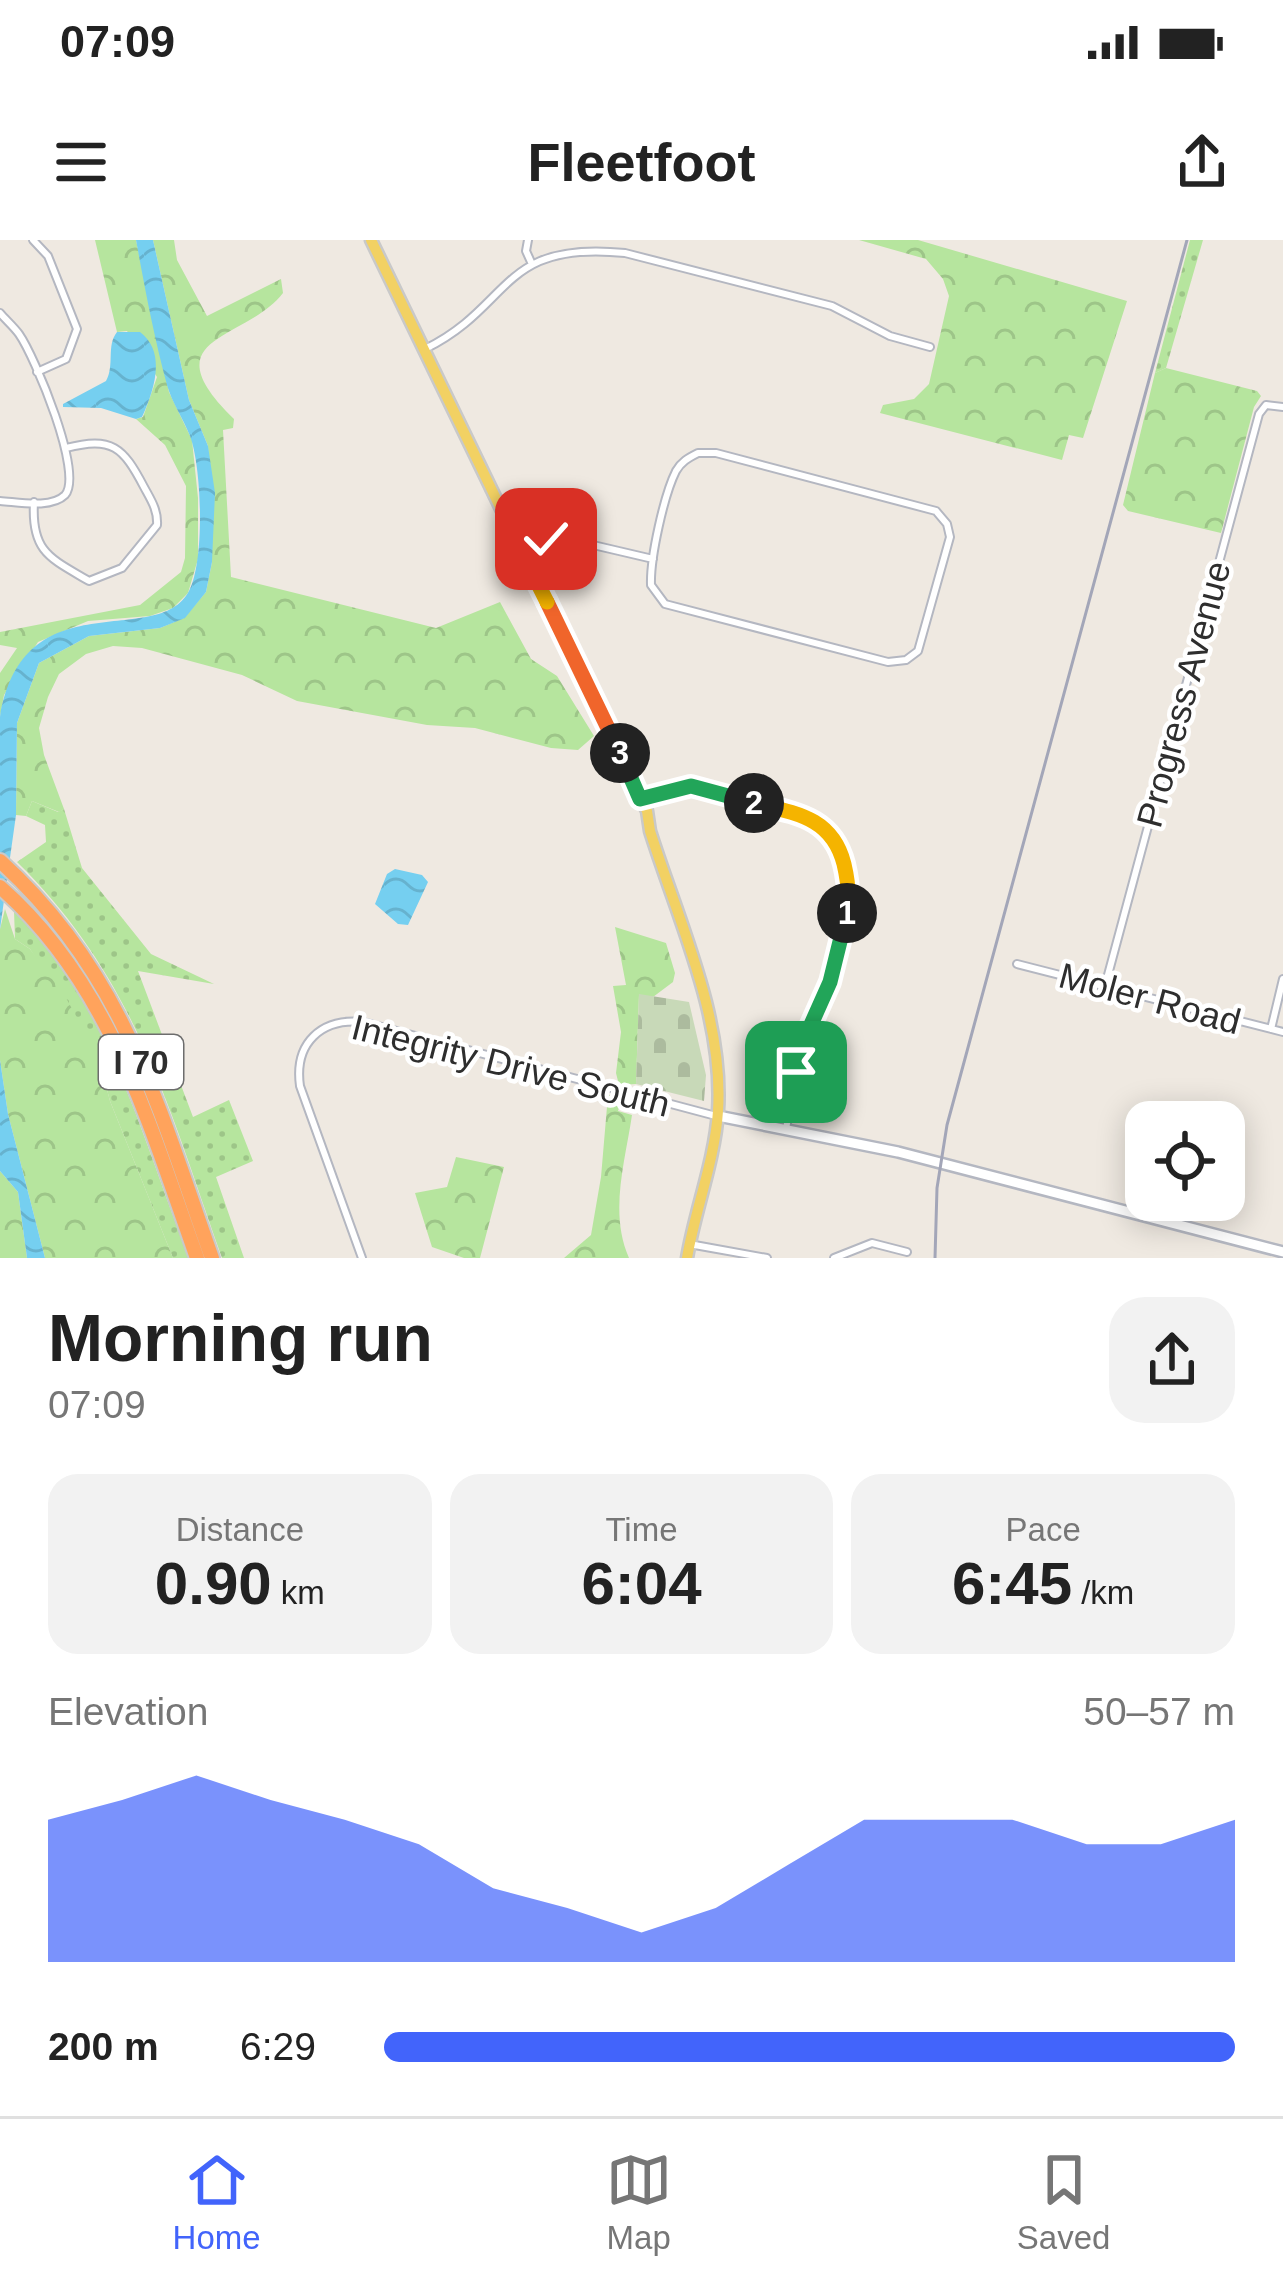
<!DOCTYPE html>
<meta charset="utf-8">
<style>
:root{--surface:#fff;--page:#f2f2f2;--text:#222;--muted:#767676;--line:#e0e0e0;--accent:#4264fb}
body{margin:0;font-family:Arial,sans-serif;background:var(--page);color:var(--text);height:100vh;display:flex;flex-direction:column;font-size:45px;white-space:nowrap}
*{box-sizing:border-box;margin:0}
p{font-size:39px;color:var(--muted)}
.icon{flex:none;width:66px;height:66px;fill:none;stroke:currentColor;stroke-width:2;stroke-linecap:round;stroke-linejoin:round}
.map{position:relative;height:1018px;overflow:hidden}
.drawer{display:flex;flex-direction:column;background:var(--surface);flex:1}
.drawer>*{flex:none}
.fabs{position:absolute;left:1125px;top:861px;display:grid;gap:24px}
.fabs a{display:grid;place-items:center;width:120px;height:120px;border-radius:24px;background:var(--surface);box-shadow:0 6px 30px #0003;font-size:60px}
.pin{position:absolute;display:grid;place-items:center;width:102px;height:102px;color:#fff;margin:-51px;border-radius:24px;box-shadow:0 6px 18px #0006}
.km{position:absolute;width:60px;height:60px;margin:-30px;border-radius:50%;background:#222;color:#fff;font-size:33px;line-height:60px;text-align:center}
.round{display:grid;place-items:center;flex:none;width:126px;height:126px;border-radius:36px;background:var(--page)}
.summary{display:flex;align-items:center;justify-content:space-between;height:204px;padding:0 48px}
h1{font-size:66px;font-weight:600;line-height:90px}
.metrics{display:grid;grid-template-columns:repeat(3,1fr);gap:18px;height:204px;padding:12px 48px}
.metrics div{display:grid;align-content:center;border-radius:30px;background:var(--page);text-align:center}
.metrics b{font-size:60px;font-weight:600}
.metrics small{font-size:33px;font-weight:400}
.metrics p{font-size:33px}
.chart{height:336px;padding:24px 48px}
.chart p{display:flex;justify-content:space-between}
.chart svg{width:100%;height:216px;margin-top:12px;fill:var(--accent);opacity:.7}
ul{padding:0 48px;list-style:none;font-size:39px}
li{display:grid;grid-template-columns:192px 144px 1fr;align-items:center;height:90px}
li i{height:30px;border-radius:15px;background:var(--accent)}
.status{display:flex;justify-content:space-between;align-items:center;height:84px;padding:0 60px;background:var(--surface);direction:ltr}
.status svg{height:33px;fill:currentColor}
header{display:flex;justify-content:space-between;align-items:center;height:156px;padding:0 48px;background:var(--surface);font-size:54px;font-weight:600}
.tab-bar{display:flex;justify-content:space-around;align-items:center;height:168px;border-top:3px solid var(--line);background:var(--surface);font-size:33px;color:var(--muted)}
.tab-bar a{display:grid;justify-items:center;gap:6px}
.tab-bar .current{color:var(--accent)}
.map>svg:first-child{display:block}
</style>
<div class="status"><b>07:09</b><svg viewBox="0 0 49 12"><path d="M0 12V9h3v3zM5 12V6h3v6zM10 12V3h3v9zM15 12V0h3v12zM26 1h20v11H26zM47 4h2v5h-2z"/></svg></div>
<header><svg class="icon" aria-label="menu" viewBox="0 0 24 24"><path d="M4 6h16M4 12h16M4 18h16"/></svg>Fleetfoot<svg class="icon" aria-label="share" viewBox="0 0 24 24"><path d="M12 15V3M7 8l5-5 5 5M5 13v7h14v-7"/></svg></header>
<div class="map">
<svg width="1283" height="1018" viewBox="0 0 1283 1018">
<defs>
<pattern id="grass-dots" width="8" height="8" patternUnits="userSpaceOnUse" patternTransform="scale(3)"><rect width="8" height="8" fill="#b6e59e"/><path d="M2 2h.1M6 6h.1" fill="none" stroke="#9dc588" stroke-width="1.8" stroke-linecap="round"/></pattern>
<pattern id="forest-crowns" width="20" height="18" patternUnits="userSpaceOnUse" patternTransform="scale(3)"><rect width="20" height="18" fill="#b6e59e"/><path d="M2 6a3 3 0 1 1 6 0M12 15a3 3 0 1 1 6 0" fill="none" stroke="#9dc588"/></pattern>
<pattern id="cemetery-stones" width="16" height="16" patternUnits="userSpaceOnUse" patternTransform="scale(3)"><rect width="16" height="16" fill="#c8d9b8"/><path d="M2 7V4a2 2 0 0 1 4 0v3zM10 15v-3a2 2 0 0 1 4 0v3z" fill="#acbb9e"/></pattern>
<pattern id="water-waves" width="16" height="10" patternUnits="userSpaceOnUse" patternTransform="scale(3)"><rect width="16" height="10" fill="#75cff0"/><path d="M0 5q4-4 8 0t8 0" fill="none" stroke="#66b2ce"/></pattern>
</defs>
<rect width="100%" height="100%" fill="#efe9e1"/>
<path fill="url(#grass-dots)" d="M1190,0H1203L1166,128L1155,133Z
M32,561L58,572L64,569L82,628L151,714L214,744L138,731L193,877L229,860L253,921L216,937L244,1018H222C168,866 136,739 17,622L46,602L45,585L26,576Z
M14,671C114,775 138,888 189,1018H173L110,861L99,819L30,709L15,699Z"/>
<path fill="url(#forest-crowns)" d="M95,0H136L169,152L192,200L198,258V319L188,353L173,368L150,376L88,381L38,402L4,455L0,477V433L17,408L0,405V392L140,365L181,332L185,318L186,246L165,205L136,179L143,177L157,137L127,91L117,92Z
M153,0H174L177,20L207,76L281,39L283,53C245,102 148,95 234,179L233,188L223,190L231,337L436,388L500,362L531,419L557,436L594,496L578,510L551,508L475,488L427,485L297,461L242,435L142,408L113,406L86,414L59,434L48,457L39,488L44,515L64,569L59,572L32,561L26,576L16,575L17,483L39,423L89,396L160,388L184,378L206,352L212,322L208,206L189,160Z
M859,0H918L1127,61L1083,198L1069,195L1062,220L880,173L883,165L914,159L929,144L949,56L943,39L926,19Z
M1166,128L1257,151L1261,156L1254,167L1221,293L1128,271L1123,265L1155,133Z
M5,669L15,699L30,709L65,756L99,818L110,861L173,1018H45L8,874L0,820V689Z
M615,687L666,703L675,733L673,742L653,757L639,755L636,844L619,845L616,833L621,792L613,746L626,745Z
M608,855L622,858L618,871L632,875C625,922 609,973 629,1018H564L591,995L601,937Z
M456,917L504,927L480,1018H464L432,1007L415,953L447,947Z
M0,931L18,952L27,1018H0Z"/>
<path fill="url(#cemetery-stones)" d="M639,754L689,762L706,835L704,861L636,844Z"/>
<path fill="url(#water-waves)" d="M136,0H153L189,160L208,206L215,253L212,322L206,352L185,378L160,388L89,396L39,423L17,483L16,575L0,689V477C24,337 157,411 189,351C205,320 202,228 190,196C183,178 172,163 167,145C154,97 145,49 136,0Z
M117,92H140C167,112 154,151 142,177L136,179L101,168L63,167V164L106,141C115,125 106,106 117,92Z
M395,629L422,635L428,642L408,685L398,684L375,664L387,634Z
M0,820L8,874L45,1018H27L18,952L0,931Z"/>
<g fill="none" stroke-linecap="round" stroke-linejoin="round">
<defs>
<path id="street" d="M33,0L48,16L77,89L66,119L37,132
M528,0L526,11L531,22
M0,73C6,80 14,87 19,94C35,117 84,234 65,255C51,269 18,262 0,261
M425,109C513,66 499,0 625,13L832,66L890,96L930,107
M698,213H716L936,271L947,284L950,297L918,411L906,420L888,422L665,364L651,345C650,318 664,255 676,231C681,222 688,218 698,213Z
M34,262C31,312 50,318 89,341L122,328L157,285C158,270 151,260 144,247C123,207 112,196 66,208
M520,309L559,297L653,319
M643,558L667,549L697,547L811,578C891,624 823,747 801,807C792,832 791,863 786,889
M1017,724L1283,792
M1105,746L1259,174L1266,165L1283,167
M1271,789L1283,739
M689,1004L767,1018
M362,1018L300,846C294,803 321,778 363,782L716,876
M834,1018L872,1003L907,1012"/>
<path id="secondary" d="M718,876L898,912L1283,1012"/>
<path id="primary" d="M371,0L647,571L650,591C678,680 724,776 718,871C715,920 695,970 687,1018"/>
<path id="highway" d="M0,621C124,733 158,866 212,1018
M0,647C111,744 149,884 197,1018"/>
</defs>
<use href="#street" stroke="#b4b7c1" stroke-width="10"/>
<use href="#secondary" stroke="#b4b7c1" stroke-width="14"/>
<use href="#primary" stroke="#c9c9c9" stroke-width="15"/>
<use href="#highway" stroke="#c9c9c9" stroke-width="18"/>
<use href="#street" stroke="#fff" stroke-width="6"/>
<use href="#secondary" stroke="#fff" stroke-width="9"/>
<use href="#primary" stroke="#f2d163" stroke-width="10"/>
<use href="#highway" stroke="#ffa35c" stroke-width="14"/>
<path stroke="#a3a6b8" stroke-width="3" d="M935,1018L937,948L947,885L1187,0"/>
</g>
<g fill="none" stroke-linecap="round" stroke-linejoin="round">
<defs>
<path id="split-1" d="M796,832L801,807L830,742L847,673"/>
<path id="split-2" d="M754,563C795,573 832,577 844,624C848,641 850,656 847,673"/>
<path id="split-3" d="M620,513L640,559L691,546L754,563"/>
<path id="split-4" d="M547,362L620,513"/>
<path id="split-5" d="M546,299L520,308L547,362"/>
</defs>
<use href="#split-1" stroke="#fff" stroke-width="24"/>
<use href="#split-2" stroke="#fff" stroke-width="24"/>
<use href="#split-3" stroke="#fff" stroke-width="24"/>
<use href="#split-4" stroke="#fff" stroke-width="24"/>
<use href="#split-5" stroke="#fff" stroke-width="24"/>
<use href="#split-1" stroke="#22a559" stroke-width="15"/>
<use href="#split-2" stroke="#f5b400" stroke-width="15"/>
<use href="#split-3" stroke="#22a559" stroke-width="15"/>
<use href="#split-4" stroke="#f0652b" stroke-width="15"/>
<use href="#split-5" stroke="#f5b400" stroke-width="15"/>
</g>
<g text-anchor="middle" stroke-width="9" stroke-linejoin="round" paint-order="stroke">
<rect fill="#fff" stroke="#6d6d6d" stroke-width="3" x="99" y="795" width="84" height="54" rx="9"/>
<g font-size="33" font-weight="bold" fill="#2e2e2e">
<text x="141" y="834">I 70</text>
</g>
<g font-size="36" fill="#2e2e2e" stroke="#fff">
<text transform="translate(1183 454) rotate(-75)" y="13">Progress Avenue</text>
<text transform="translate(1150 758) rotate(15)" y="13">Moler Road</text>
<text transform="translate(511 825) rotate(14)" y="13">Integrity Drive South</text>
</g>
</g>
</svg>
<div class="fabs">
<a><svg class="icon" aria-label="locate" viewBox="0 0 24 24"><circle cx="12" cy="12" r="6"/><path d="M12 2v4M12 18v4M2 12h4M18 12h4"/></svg></a>
</div>
<div class="pin" style="left:796px;top:832px;background:#1e9e55"><svg class="icon" aria-label="arrive" viewBox="0 0 24 24"><path d="M6 21V4h12l-3 4 3 4H6"/></svg></div>
<div class="pin" style="left:546px;top:299px;background:#d93025"><svg class="icon" aria-label="check" viewBox="0 0 24 24"><path d="M5 12l5 5 9-10"/></svg></div>
<b class="km" style="left:847px;top:673px">1</b>
<b class="km" style="left:754px;top:563px">2</b>
<b class="km" style="left:620px;top:513px">3</b>
</div>
<section class="drawer">
<div class="summary"><div><h1>Morning run</h1><p>07:09</p></div><a class="round"><svg class="icon" aria-label="share" viewBox="0 0 24 24"><path d="M12 15V3M7 8l5-5 5 5M5 13v7h14v-7"/></svg></a></div>
<div class="metrics">
<div><p>Distance</p><b>0.90<small> km</small></b></div>
<div><p>Time</p><b>6:04</b></div>
<div><p>Pace</p><b>6:45<small> /km</small></b></div>
</div>
<div class="chart"><p><span>Elevation</span>50–57 m</p>
<svg viewBox="0 0 160 44" preserveAspectRatio="none"><path d="M0 44V15L10 11L20 6L30 11L40 15L50 20L60 29L70 33L80 38L90 33L100 24L110 15L120 15L130 15L140 20L150 20L160 15V44z"/></svg>
</div>
<ul>
<li><b>200 m</b>6:29<i style="width:100%"></i></li>
</ul>
</section>
<nav class="tab-bar">
<a class="current"><svg class="icon" aria-label="home" viewBox="0 0 24 24"><path d="M3 11l9-7 9 7M6 9v11h12V9"/></svg>Home</a>
<a><svg class="icon" aria-label="map" viewBox="0 0 24 24"><path d="M3 6l6-2 6 2 6-2v14l-6 2-6-2-6 2zM9 4v14M15 6v14"/></svg>Map</a>
<a><svg class="icon" aria-label="saved" viewBox="0 0 24 24"><path d="M7 4h10v16l-5-4-5 4z"/></svg>Saved</a>
</nav>
